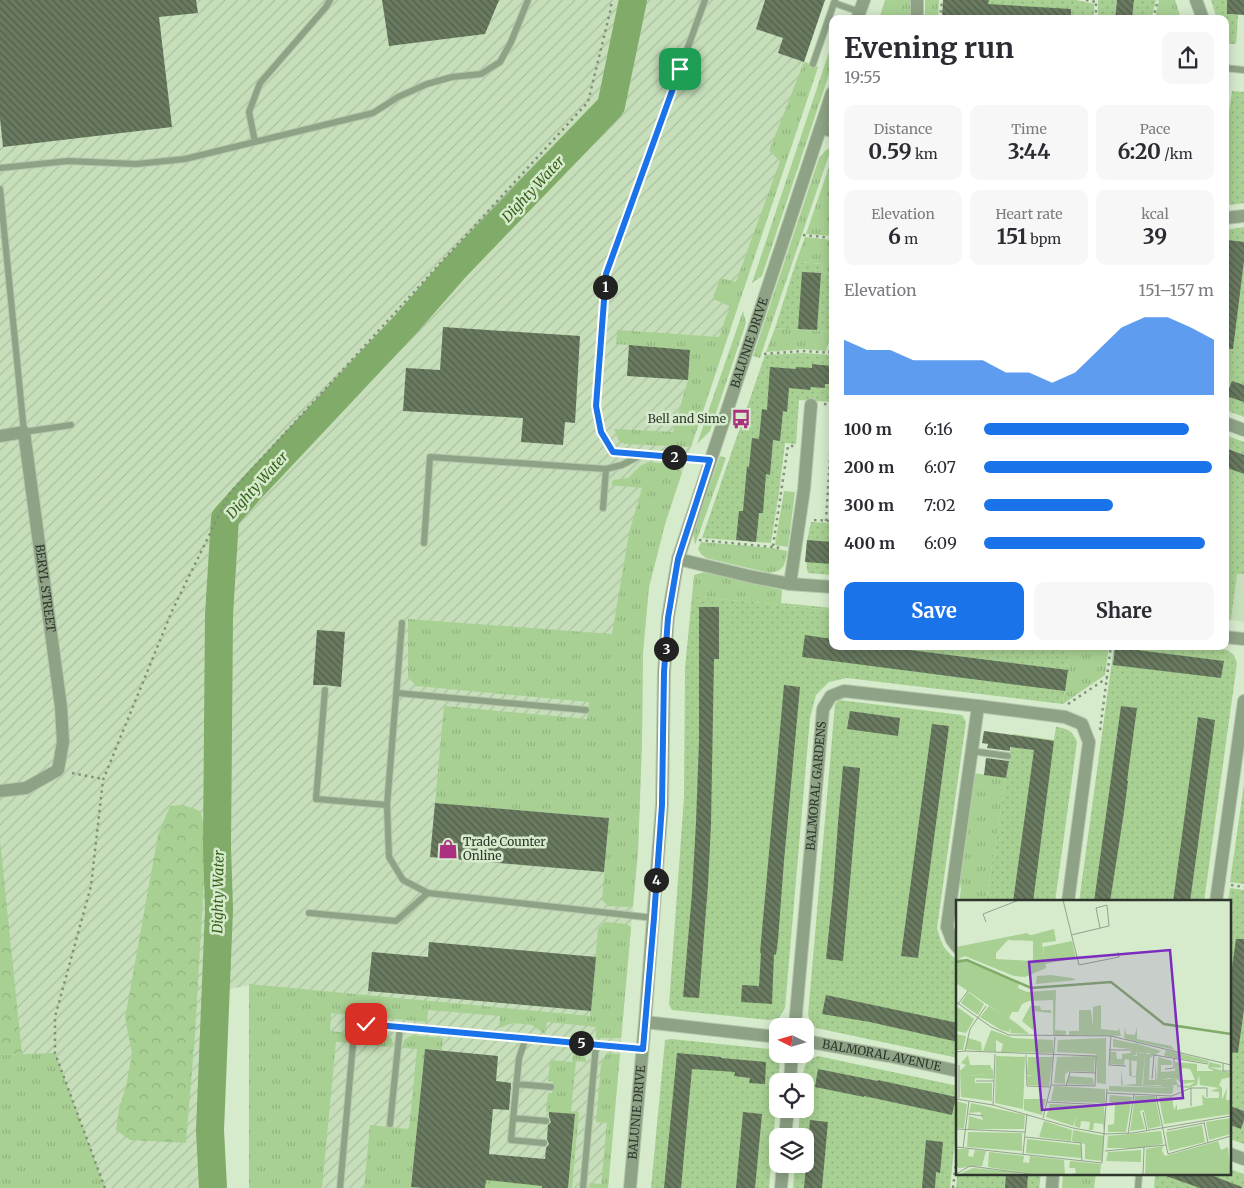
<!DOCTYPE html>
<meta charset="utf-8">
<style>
:root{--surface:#fff;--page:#f7f7f7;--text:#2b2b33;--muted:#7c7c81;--accent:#1a73e8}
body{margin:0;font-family:Merriweather,serif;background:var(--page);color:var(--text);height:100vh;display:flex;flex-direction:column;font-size:19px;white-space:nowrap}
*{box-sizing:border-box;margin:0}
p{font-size:16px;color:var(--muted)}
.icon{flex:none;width:28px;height:28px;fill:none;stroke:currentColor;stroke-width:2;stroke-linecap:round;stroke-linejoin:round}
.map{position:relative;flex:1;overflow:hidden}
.side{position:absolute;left:829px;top:15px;width:400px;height:635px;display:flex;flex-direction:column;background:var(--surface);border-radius:10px;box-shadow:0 2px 12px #0003}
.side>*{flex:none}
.needle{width:32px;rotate:275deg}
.buttons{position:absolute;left:769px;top:1018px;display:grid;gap:10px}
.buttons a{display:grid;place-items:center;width:45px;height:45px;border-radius:10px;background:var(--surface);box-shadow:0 2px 12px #0003;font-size:25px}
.pin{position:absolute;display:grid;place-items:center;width:42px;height:42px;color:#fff;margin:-21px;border-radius:10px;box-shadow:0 2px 8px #0006}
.km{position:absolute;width:25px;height:25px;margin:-12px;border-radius:50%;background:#222;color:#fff;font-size:14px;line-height:25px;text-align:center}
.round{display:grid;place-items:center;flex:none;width:52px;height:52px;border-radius:10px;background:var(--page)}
.summary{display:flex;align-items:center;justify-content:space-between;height:85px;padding:0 15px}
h1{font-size:28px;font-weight:700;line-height:38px}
.figures{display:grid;grid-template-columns:repeat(3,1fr);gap:8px;height:85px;padding:5px 15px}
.figures div{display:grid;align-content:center;border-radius:10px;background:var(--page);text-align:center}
.figures b{font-size:21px;font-weight:700}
.figures small{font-size:14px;font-weight:400}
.figures p{font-size:14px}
.chart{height:140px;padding:10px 15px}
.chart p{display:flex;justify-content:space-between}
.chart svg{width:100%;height:90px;margin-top:5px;fill:var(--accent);opacity:.7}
.cta{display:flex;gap:10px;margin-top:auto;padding:10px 15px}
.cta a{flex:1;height:58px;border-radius:10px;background:var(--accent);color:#fff;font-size:20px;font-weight:700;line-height:58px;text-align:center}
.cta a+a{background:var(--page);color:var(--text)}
ul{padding:0 15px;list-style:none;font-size:16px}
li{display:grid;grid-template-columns:80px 60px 1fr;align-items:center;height:38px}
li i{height:12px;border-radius:6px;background:var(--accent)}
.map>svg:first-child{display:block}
</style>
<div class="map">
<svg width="1244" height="1188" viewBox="0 0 1244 1188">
<defs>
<pattern id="industrial-furrows" width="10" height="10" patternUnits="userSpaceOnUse" patternTransform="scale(1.25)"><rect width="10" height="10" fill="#c6dfba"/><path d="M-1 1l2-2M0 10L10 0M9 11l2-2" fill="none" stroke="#aac0a0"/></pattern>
<pattern id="grass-tufts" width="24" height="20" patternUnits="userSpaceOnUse" patternTransform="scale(1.25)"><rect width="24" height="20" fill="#a8d093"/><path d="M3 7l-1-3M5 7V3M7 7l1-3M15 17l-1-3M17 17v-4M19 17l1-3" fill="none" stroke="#91b37f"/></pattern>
<pattern id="forest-crowns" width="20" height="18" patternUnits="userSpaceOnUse" patternTransform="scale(1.25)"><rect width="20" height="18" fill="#a8d093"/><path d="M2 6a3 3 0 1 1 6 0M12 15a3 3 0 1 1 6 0" fill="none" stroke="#91b37f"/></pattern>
<pattern id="garden-dots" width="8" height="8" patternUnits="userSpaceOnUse" patternTransform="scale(1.25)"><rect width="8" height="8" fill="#a8d093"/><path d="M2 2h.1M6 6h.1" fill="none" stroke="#91b37f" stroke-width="1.8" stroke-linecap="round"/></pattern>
<pattern id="building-back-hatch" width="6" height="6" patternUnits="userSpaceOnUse" patternTransform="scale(1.25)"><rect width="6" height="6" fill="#697a60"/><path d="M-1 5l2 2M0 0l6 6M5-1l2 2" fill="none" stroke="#52604b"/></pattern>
</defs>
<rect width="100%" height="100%" fill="#d6eacc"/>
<path fill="#c6dfba" d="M1237,573L1244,574V622L1231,620Z"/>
<path fill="url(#industrial-furrows)" d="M0,0H825L804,61L818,67L665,524L649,587L643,652L642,743L638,851L608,1188H249V985L216,992L210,1130L213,1188H0Z"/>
<path fill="url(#grass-tufts)" d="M885,0H911V19H879Z
M925,0H939L938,19H925Z
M1159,0H1175L1181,19H1155Z
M832,43V65L762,276L752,283Z
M804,62L818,67L691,447L626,444L619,441L614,429L673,432L688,380L690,350L616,344L617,330L719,337L730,306L713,299L720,278L736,282L780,161L769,151Z
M832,146L760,358L753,356L819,158L825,151Z
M832,158V236L806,234Z
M805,237L832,240V274L822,273L823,264L796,262Z
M743,311L746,323L710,431L697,444Z
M775,328L832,332L826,351L803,349L766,352Z
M720,456L726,458L695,545L693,533Z
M648,462L669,464L682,472L665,524L649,587L643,652L642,743L638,851L633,905L628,907L609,906L602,900L609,818L435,803L444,706L587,719L589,702L416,686L408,677V619L612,634L629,533L642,488L611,485L613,480L628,478L640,466Z
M784,491L795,492L788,547L775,545Z
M701,542L773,548L787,551C785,565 785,571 769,573L706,558L701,554L698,549Z
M705,572L782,590L781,603L832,608V610L692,596L694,575Z
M1070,646H1109L1105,675L1063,704Z
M973,773L1006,778L986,902H959L961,889L959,877Z
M605,922L626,924L631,927L621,1038H596V1027L547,1022L545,1034L532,1025L513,1023L499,1028L500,1016L428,1010L427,1022L331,1013L330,1031L348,1033L347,1043L336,1042L322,1188H249V984L590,1016L598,929Z
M370,1031L386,1033L392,1039L393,1047L360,1045L363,1036Z
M412,1035L443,1038L442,1050L425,1049L411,1187L423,1188H364L370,1125L409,1129L417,1049L402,1048L404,1040Z
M574,1050L583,1053L587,1062L576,1061L571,1111L579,1112L572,1188H568L575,1115L546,1112L548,1093H552L553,1082L548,1081L550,1060L572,1062Z
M55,1053L105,1188H0V1055Z
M607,1053L620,1054L608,1188H590V1183L601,1184L607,1123L596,1122L601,1064Z
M1063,1174H1096L1094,1188H1062Z
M486,1180L542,1185V1188H485Z"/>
<path fill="url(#forest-crowns)" d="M183,805L200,811L204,824V878L195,1035L186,1143L130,1140L116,1130L119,1109L126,1086L132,1054L125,1018L158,835L170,806Z
M0,840L22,1054L0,1055Z"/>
<path fill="url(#garden-dots)" d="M943,0H1076L1094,4V19H942Z
M1098,0H1117L1115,19H1098Z
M1134,0H1156L1151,19H1132Z
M1211,0H1227V14L1238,15L1236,44H1225V19H1217Z
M1232,91L1244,92V203L1231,205L1225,202V140Z
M1244,227V417L1225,410V230Z
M796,262L823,264L822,273L832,274V332L775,328Z
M803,353L832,355V402L799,400L796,444L785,443L779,492L771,543L702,538L765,355Z
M1225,435L1244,442V574H1237L1231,620L1225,622Z
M811,522L832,523V575L808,573C804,556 807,539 811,522Z
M692,596L832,610V646H1070L1063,704L847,678L829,682L816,695L810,718L785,1008L779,1018L769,1020L672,1010L669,1005L684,797L685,668Z
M1114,646H1200L1227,650L1234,655L1237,663L1204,902H1079Z
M839,700L962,715L966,722L937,928C941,943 944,951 958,960V1058L816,1028L811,1022L808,1015L835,704Z
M1056,727C1068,729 1072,730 1077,742L1055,902H986L1013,734L1054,740Z
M1244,784V884L1230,882Z
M1230,888L1244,890V1144L1230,1139V902H1228Z
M671,1039L770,1049L777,1054L780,1061L769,1188H651L665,1040Z
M818,1056L958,1086V1131L954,1148L950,1188H793L795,1164H805V1136H798L800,1109H805V1081H803C804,1067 803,1061 818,1056Z
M958,1168V1174H1041L1039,1188H956Z
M1230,1169L1244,1174V1188H1154L1155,1174H1230Z"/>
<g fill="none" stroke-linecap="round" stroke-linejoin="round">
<path stroke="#80ab68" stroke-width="28" d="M213,1188L210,1130L219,910L217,847L219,615L225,518L249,491L406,324L455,268L611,106L633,0"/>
</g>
<path fill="url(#building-back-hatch)" d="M0,0H196L198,13L159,17L172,127L3,147L0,118Z
M382,0H499L485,34L389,46Z
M765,0H825L804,62L778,53L783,38L756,29Z
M943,0H989L988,4L1071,9V19H942Z
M1117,0H1134L1132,19H1115Z
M1227,0H1244V15L1227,14Z
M1227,240L1244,242V261L1233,349H1225V253Z
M802,272L821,273L817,330L798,329Z
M443,327L580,336L575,423L565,422L563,445L521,442L523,418L403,411L406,368L440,370Z
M629,345L690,350L688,380L627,376Z
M812,364L832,366V384H825V388L811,387L810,390L789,388L787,412L783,411L780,441L773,440L770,475L766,474L763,513H759L756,542L736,540L739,511H743L747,466L749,467L752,438L759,439L762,409L767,410L770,367L796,369V367L812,368Z
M1232,381L1244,385V402L1226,396Z
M1225,448L1244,455V474L1225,467Z
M807,540L832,542V564L805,562Z
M699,607H719V659H714L711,824L708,885L699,998L683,997L692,893L696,822L699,741Z
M317,630L345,632L341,687L325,685H313Z
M805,635L832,639V646H892L902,647V649L1068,670L1065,691L802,657Z
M1115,648L1128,650L1129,649L1224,661L1221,678L1113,665Z
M784,685L800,687L784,861L778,940L776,955L774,954L772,1004L741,1002L742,985L759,986L761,953H760Z
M1121,706L1137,708L1127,781H1128L1124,812L1110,902H1094Z
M850,711L900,718L898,736L847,729Z
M1198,717L1215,720L1207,778L1190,902H1173Z
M932,724L949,726L918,958L901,956Z
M984,731L1054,741L1033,902H1013L1034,750L1010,747V751L987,748L988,744L982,743Z
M986,758L1009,761L1006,778L984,775Z
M843,766L860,768L843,961L826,959L833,891L838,823Z
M435,803L609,818L604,872L430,857Z
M1236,939H1244V1009L1238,1053L1230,1052V982Z
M429,942L596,957L591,1011L368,991L372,952L428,957Z
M826,995L958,1023V1042L870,1022L822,1014Z
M425,1049L498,1056L496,1081L511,1083V1085L509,1110L493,1109L489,1154L545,1159L546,1148L549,1144L547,1139L548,1125L551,1122L549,1117V1112L575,1114L568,1188H542V1186L486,1180L485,1188H423L411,1187Z
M677,1053L721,1057V1058L766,1062L765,1084L749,1083L750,1078L734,1076L735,1072L692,1069L681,1188H664Z
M818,1069L878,1081V1080L956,1097L952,1115L864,1096V1097L815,1087Z
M1230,1106L1244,1111V1120L1241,1129L1230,1125Z
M743,1112L762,1114L755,1188H736Z
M810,1120L828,1122L822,1188H804Z
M926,1140L943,1142L940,1173L936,1172L935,1188H922Z
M1006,1174H1028L1027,1188H1005Z
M1166,1174H1208L1242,1187V1188H1200L1166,1176Z"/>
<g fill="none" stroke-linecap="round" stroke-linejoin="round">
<defs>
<path id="service" d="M834,3L860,12
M813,64L835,0
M1225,68L1244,70
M255,142L249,112L260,83L326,7L330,0
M0,168L68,161L136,164L185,159L373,113L398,97L427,84L452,77L481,74L500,62L511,42L528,0
M0,189L24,432L71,425
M641,455L613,453L601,432L596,406L606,274L705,0
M603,508L606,469
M424,543L430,457L606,469L622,465L641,455L710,460
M402,623L387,805L389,857L403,880L428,893L654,918
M325,690L316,799L387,805
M397,693L586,710
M971,751L1008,756
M309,913L396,921L428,893
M526,1038L519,1058L511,1140L544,1143
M596,1045L643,1049
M516,1084L551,1087
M513,1118L546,1121
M390,1124L400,1027
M340,1188L353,1044L357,1032L366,1024L596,1045L583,1188
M1138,1188L1139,1174"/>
<g id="minor">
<path d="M1196,0L1203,19"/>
<path d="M917,19V0"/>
<path d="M821,128L832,131"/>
<path d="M1225,218L1244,216"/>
<path d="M1225,423L1244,430"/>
<path id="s1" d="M0,436L24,432L61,707L63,742L58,770L26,788L0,791"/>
<path d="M678,559L753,577L790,584L832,587"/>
<path d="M790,584L804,489L811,405"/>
<path d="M1225,637L1244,639"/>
<path d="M1216,902L1244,701"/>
<path d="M958,948L952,940L947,927L978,706"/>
<path d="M645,1022L778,1037"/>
<path id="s2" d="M795,1026L823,709L831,696L844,691L978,706L1065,717L1082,724L1089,742L1068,902"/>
<path id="s3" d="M805,1041L889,1056L958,1071"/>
<path d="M790,1081L792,1054"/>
<path d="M785,1136L788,1109"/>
<path d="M1230,1154L1244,1159"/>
<path d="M781,1188L783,1164"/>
<path d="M1052,1188L1053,1174"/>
</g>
<g id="tertiary">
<path d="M857,19L864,0"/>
<path id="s4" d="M630,1188L645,1022L662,805L664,672L668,617L678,559L832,93"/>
</g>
</defs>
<use href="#service" stroke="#b5c6ac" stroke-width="8"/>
<use href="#minor" stroke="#b5c6ac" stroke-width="14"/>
<use href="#tertiary" stroke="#b5c6ac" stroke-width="14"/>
<path stroke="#83917c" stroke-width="2.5" stroke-dasharray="2.5 4" stroke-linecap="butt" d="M1086,0L1096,2
M940,19L942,0
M1096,19V0
M1153,19L1158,0
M803,235L832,238
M829,353L832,342
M764,354L803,351L832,353
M824,404L832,405
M814,520L832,521
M826,521L832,424
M699,540L782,548
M773,546L788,446H794
M1068,704L1107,678
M1100,730L1111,646
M72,773L103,779
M1231,885L1244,887
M105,1188L55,1053V1017L91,886L103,780L172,611L230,493L588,102L610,12L612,0
M953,1188L958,1144"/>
<use href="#service" stroke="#8ea285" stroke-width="6"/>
<use href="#minor" stroke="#8ea285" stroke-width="12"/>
<use href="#tertiary" stroke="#8ea285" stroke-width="12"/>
</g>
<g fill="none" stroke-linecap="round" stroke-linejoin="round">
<defs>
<path id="route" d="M366,1024L643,1049L654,918L662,805L664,672L668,618L678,559L710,460L613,452L601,432L596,406L606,274L680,69"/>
</defs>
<use href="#route" stroke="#fff" stroke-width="10"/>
<use href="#route" stroke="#1a73e8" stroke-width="6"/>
</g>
<defs>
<symbol id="bus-bare" viewBox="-9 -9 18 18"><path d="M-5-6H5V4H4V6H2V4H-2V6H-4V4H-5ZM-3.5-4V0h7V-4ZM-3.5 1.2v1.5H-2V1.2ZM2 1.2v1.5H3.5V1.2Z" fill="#ac3080" stroke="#d6eacc" stroke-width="2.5" paint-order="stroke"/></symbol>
<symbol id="shop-bare" viewBox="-9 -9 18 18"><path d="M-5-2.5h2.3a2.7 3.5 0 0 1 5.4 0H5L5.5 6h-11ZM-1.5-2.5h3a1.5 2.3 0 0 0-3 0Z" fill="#ac3080" stroke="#d6eacc" stroke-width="2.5" paint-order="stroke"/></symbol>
</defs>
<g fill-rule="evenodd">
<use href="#bus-bare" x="727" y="405" width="28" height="28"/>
<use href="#shop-bare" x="434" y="835" width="28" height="28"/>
</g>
<g text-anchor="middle" stroke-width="5" stroke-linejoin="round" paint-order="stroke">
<g font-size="12" fill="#2f372c" stroke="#d6eacc">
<text dy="4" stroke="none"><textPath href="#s4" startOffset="859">BALUNIE DRIVE</textPath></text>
<text dy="4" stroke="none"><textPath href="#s1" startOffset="182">BERYL STREET</textPath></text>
<text dy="4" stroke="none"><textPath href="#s2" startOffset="241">BALMORAL GARDENS</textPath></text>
<text dy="4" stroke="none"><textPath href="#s3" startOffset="78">BALMORAL AVENUE</textPath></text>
<text dy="4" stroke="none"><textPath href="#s4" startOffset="76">BALUNIE DRIVE</textPath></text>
</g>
<g font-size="12" fill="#2f372c" stroke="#d6eacc" text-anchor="end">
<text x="726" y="423">Bell and Sime</text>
<text x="463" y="846" text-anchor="start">Trade Counter<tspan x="463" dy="14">Online</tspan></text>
</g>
<g font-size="14" font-style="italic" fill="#365f1a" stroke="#d6eacc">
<text transform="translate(533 189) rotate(-47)" y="5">Dighty Water</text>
<text transform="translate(257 485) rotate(-48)" y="5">Dighty Water</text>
<text transform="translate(218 892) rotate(-89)" y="5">Dighty Water</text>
</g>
</g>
<g transform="translate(956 900)">
<rect width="275" height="275" fill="#d6eacc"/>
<path d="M71,33L86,43L90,68L69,77L58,76L9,56L2,59L11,60L63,84L62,88L71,92L100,90L99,130L110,131V135H97V100L73,101L66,104L62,112H56L53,118L73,133L0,83V47ZM52,40L77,41V61L40,59V53ZM145,105V129L162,131L163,128L165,136L113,135V131H123V110H135L137,127V107ZM74,106H84L85,110H95V113L77,111V130L66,121ZM169,127L170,134L179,135L181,127V139L215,146L219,150L170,139L168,137ZM12,138L25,142L26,151L10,149ZM179,143L205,151L194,158V153H190L191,147L183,145V153L189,154L186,185L205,186V180L219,178L222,185H216V188L162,185H165V170L167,185L180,184V177H173L180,176L181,161H175V156H181ZM210,150L253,161L252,163L208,156ZM12,155L14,165H34L36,170L30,169V174L12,176L10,170H5L10,165L5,163ZM131,215H142L149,222L148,231L147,224L138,223L137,230H133L134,222L125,221L124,228L118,226L121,216Z" fill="#a8d093" fill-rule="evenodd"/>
<path d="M98,29L100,41L86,43L72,36ZM116,41L120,58L89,64L87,47ZM95,75L116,78L120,80L80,84L81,76Z" fill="#a8d093"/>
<path d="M40,156L69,157L67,209L39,203ZM262,241L265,250L272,247L275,275H189L190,249L207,246L206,251L209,256Z" fill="#a8d093"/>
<path d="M12,92L28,104L22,115L5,103ZM0,106L18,119L10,133L0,131ZM33,106L61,124L73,134L54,133L55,128L53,132L45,130L24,117ZM35,130L57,138L97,140V153L45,152L47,144L40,140V152L27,151ZM0,134L10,136L7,150H0ZM150,138V184L141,183L140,154L101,152L102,140ZM157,139L180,144V155L175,156L176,176H173V160L169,159L168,165L154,164V152H160L161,159H166V154L175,153L174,149L157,147ZM183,145L191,147L190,154H194L193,180H199V157L201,184L202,157L216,161V165H205V172L219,171V162L241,164V171H258L252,168L253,162L265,165V168L253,167L275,173V177L266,179L263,185L266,188V200L271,188L270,200H275V214L208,224L203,197H216L218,210L221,204V210L247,205L246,194L249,198H263V192L254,191L263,188L244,185L243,175L241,185L232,188L222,187V192L221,185L233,186L239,182L227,184L219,178H212L205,180V185H187L189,154L183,152ZM226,168L234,169L239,180H225ZM139,156L138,172L114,171L109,174V184L98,183L101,157ZM72,157H97L93,186L72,185L71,176L78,175H71ZM30,169L37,170V179L19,178V183H36V201L5,197L4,170H10L13,176L30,174ZM113,176L137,178L138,185L111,184ZM217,185H218L216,194L153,191V186L216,188ZM98,186L149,189V203L95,201ZM154,195L176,197L170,232H152V225L158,224L159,203L153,202ZM179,196H199L205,226L192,229L188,210L184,211L189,229L174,231ZM68,199H90L86,215L68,210ZM0,201L11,204L8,228H0ZM15,203L69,215L68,229H12L13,216L27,220L24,212L13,213ZM94,204L148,206L149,222L142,221V215L121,216L117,226L90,217ZM275,218V234L253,240L250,222ZM88,221L116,230L115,241L83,237ZM246,225L249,242L213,251L210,232ZM117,230L148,236L146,261L129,259V244L116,241ZM205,231L207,244L183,248H151L152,236ZM12,232L66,233V251L11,247ZM71,239L125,245V258L70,253ZM0,249H13L12,256L17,257L19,250L30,251L26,266L3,268L0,266ZM185,250V262L150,261L152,252ZM33,252L68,256L67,262L73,263L74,256L108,260L109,275H83L32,267ZM114,261L145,264L144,275H111L120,273L119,268H113ZM17,268L69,273L1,275Z" fill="#a8d093" fill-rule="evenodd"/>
<path fill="none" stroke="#80ab68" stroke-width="2.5" d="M0,62L11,60L75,88L155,82L208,124L275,134"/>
<path fill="none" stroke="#93a28c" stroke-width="1" d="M107,0L123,65L163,57L162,52M30,22L27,14L63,0M115,35L153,26L151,5L140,8L144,28M0,102L35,127L53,135L155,136L275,165M2,104L12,91M155,136L153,165L170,166M153,150H174M9,151L140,156L139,186L95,185M0,152L9,151L14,129L30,106M70,155L71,186L95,187M267,163V171H275M3,165V198M209,169L218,168V159M196,179L198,155L252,164M20,181H38M110,186L114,172L140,173M235,188V206M151,193L216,196L235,188H251V197M200,195L212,254L275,236M0,199L37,205L117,228L150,234L177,233L275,216M91,202L151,205M37,205L39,154M187,212L191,231M12,214L27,216M87,218L95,185L99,137M248,222L252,243M0,229L69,232M211,230L248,223M172,234L178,194M69,237L125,243L126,261M0,247L146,263L151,189M7,248L13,201M149,251L210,245M67,254L71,214M0,274L14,266L81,275M187,275L188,248"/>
<path fill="#7b2cbf" fill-opacity="0.15" stroke="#7b2cbf" stroke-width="2.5" d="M214,50L227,198L86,210L73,62Z"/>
<rect width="275" height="275" fill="none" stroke="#2f372c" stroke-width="2.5"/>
</g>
</svg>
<div class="buttons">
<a><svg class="needle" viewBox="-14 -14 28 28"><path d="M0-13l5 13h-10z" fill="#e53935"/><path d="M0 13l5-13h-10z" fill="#7c7c81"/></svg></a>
<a><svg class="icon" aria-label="locate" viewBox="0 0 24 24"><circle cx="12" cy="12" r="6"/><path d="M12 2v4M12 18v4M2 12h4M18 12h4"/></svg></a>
<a><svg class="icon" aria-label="layers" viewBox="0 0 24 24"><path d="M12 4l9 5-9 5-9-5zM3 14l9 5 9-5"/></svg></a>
</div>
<div class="pin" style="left:680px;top:69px;background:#1e9e55"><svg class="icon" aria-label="arrive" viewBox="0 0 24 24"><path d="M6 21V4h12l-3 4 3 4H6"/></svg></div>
<div class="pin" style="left:366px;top:1024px;background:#d93025"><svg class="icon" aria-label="check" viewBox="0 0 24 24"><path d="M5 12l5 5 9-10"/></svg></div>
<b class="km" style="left:605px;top:287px">1</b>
<b class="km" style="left:674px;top:457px">2</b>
<b class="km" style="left:666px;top:649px">3</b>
<b class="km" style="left:656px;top:880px">4</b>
<b class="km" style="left:581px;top:1043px">5</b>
<section class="side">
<div class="summary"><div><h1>Evening run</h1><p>19:55</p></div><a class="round"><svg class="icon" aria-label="share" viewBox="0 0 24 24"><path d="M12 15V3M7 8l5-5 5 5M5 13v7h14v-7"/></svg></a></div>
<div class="figures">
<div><p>Distance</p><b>0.59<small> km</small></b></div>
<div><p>Time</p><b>3:44</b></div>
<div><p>Pace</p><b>6:20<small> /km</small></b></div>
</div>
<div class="figures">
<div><p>Elevation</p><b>6<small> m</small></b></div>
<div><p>Heart rate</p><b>151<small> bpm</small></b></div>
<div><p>kcal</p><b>39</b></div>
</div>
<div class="chart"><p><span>Elevation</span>151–157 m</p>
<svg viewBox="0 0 160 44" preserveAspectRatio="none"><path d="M0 44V17L10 22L20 22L30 27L40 27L50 27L60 27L70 33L80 33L90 38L100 33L110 22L120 11L130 6L140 6L150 11L160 17V44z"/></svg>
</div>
<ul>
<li><b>100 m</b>6:16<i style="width:89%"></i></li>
<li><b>200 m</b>6:07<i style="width:99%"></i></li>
<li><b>300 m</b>7:02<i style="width:56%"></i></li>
<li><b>400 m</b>6:09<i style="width:96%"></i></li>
</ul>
<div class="cta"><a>Save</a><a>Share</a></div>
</section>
</div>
